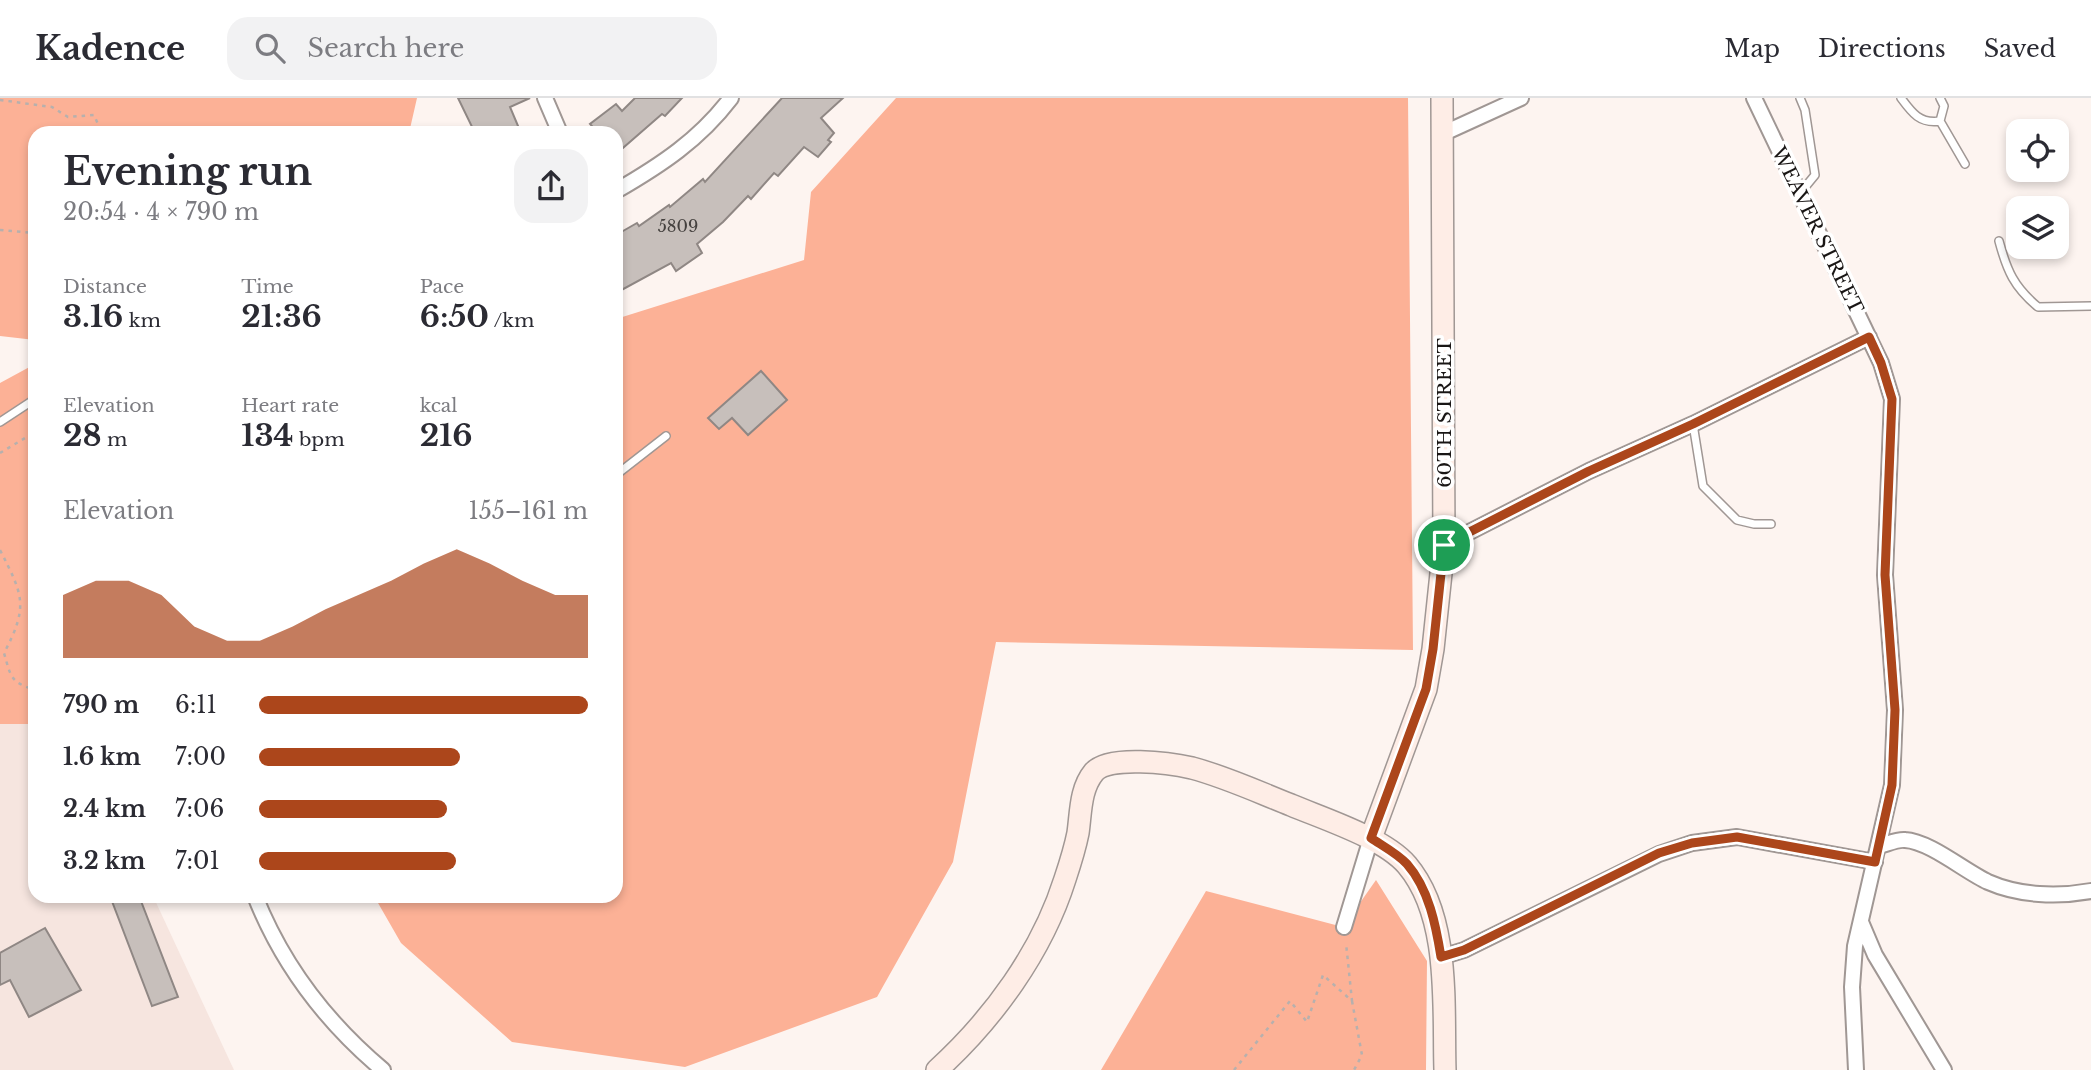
<!DOCTYPE html>
<meta charset="utf-8">
<style>
:root{--surface:#fff;--page:#f2f2f3;--text:#2b2b33;--muted:#7c7c81;--line:#e1e1e2;--accent:#ac461b}
body{margin:0;font-family:"Libre Baskerville",serif;background:var(--page);color:var(--text);height:100vh;display:flex;flex-direction:column;font-size:26px;white-space:nowrap}
*{box-sizing:border-box;margin:0}
p{font-size:23px;color:var(--muted)}
.icon{flex:none;width:38px;height:38px;fill:none;stroke:currentColor;stroke-width:2;stroke-linecap:round;stroke-linejoin:round}
.map{position:relative;flex:1;overflow:hidden}
.side{position:absolute;left:28px;top:28px;width:595px;height:777px;display:flex;flex-direction:column;background:var(--surface);border-radius:21px;box-shadow:0 4px 10px #0003}
.side>*{flex:none}
.buttons{position:absolute;left:2006px;top:21px;display:grid;gap:14px}
.buttons a{display:grid;place-items:center;width:63px;height:63px;border-radius:14px;background:var(--surface);box-shadow:0 4px 10px #0003;font-size:35px}
.pin{position:absolute;display:grid;place-items:center;width:60px;height:60px;color:#fff;margin:-30px;border:4px solid #fff;border-radius:50%;box-shadow:0 2px 7px #0007}
.round{display:grid;place-items:center;flex:none;width:74px;height:74px;border-radius:21px;background:var(--page)}
.headline{display:flex;align-items:center;justify-content:space-between;height:119px;padding:0 35px}
h1{font-size:38px;font-weight:700;line-height:52px}
.figures{display:grid;grid-template-columns:repeat(3,1fr);gap:10px;height:119px;padding:7px 35px}
.figures div{display:grid;align-content:center}
.figures b{font-size:30px;font-weight:700}
.figures small{font-size:19px;font-weight:400}
.figures p{font-size:19px}
.chart{height:196px;padding:14px 35px}
.chart p{display:flex;justify-content:space-between}
.chart svg{width:100%;height:126px;margin-top:7px;fill:var(--accent);opacity:.7}
ul{padding:0 35px;list-style:none;font-size:23px}
li{display:grid;grid-template-columns:112px 84px 1fr;align-items:center;height:52px}
li i{height:18px;border-radius:9px;background:var(--accent)}
header{display:flex;align-items:center;gap:42px;box-sizing:border-box;height:98px;padding:0 35px;background:var(--surface);border-bottom:2px solid var(--line)}
header strong{font-size:33px}
nav{display:flex;gap:38px;margin-inline-start:auto;font-size:24px}
.search{width:490px;height:63px;background:var(--page);display:flex;align-items:center;gap:18px;box-sizing:border-box;padding:0 24px;border-radius:21px;color:var(--muted);font-size:26px}
.map>svg:first-child{display:block}
</style>
<header>
<strong>Kadence</strong>
<div class="search"><svg class="icon" aria-label="search" viewBox="0 0 24 24"><circle cx="10" cy="10" r="6"/><path d="M15 15l6 6"/></svg>Search here</div>
<nav><a>Map</a><a>Directions</a><a>Saved</a></nav>
</header>
<div class="map">
<svg width="2091" height="972" viewBox="0 0 2091 972">
<rect width="100%" height="100%" fill="#fdf4f0"/>
<path fill="#f6e5df" d="M0,626H35V798H153L234,972H0Z"/>
<path fill="#fcb196" d="M0,0H417L409,35H35V242L0,238Z
M896,0H1408L1413,552L996,544L953,764L877,899L685,969L512,944L401,845L374,798H616V221L804,162L811,94Z
M35,266V626H0V285Z
M1376,782L1427,863L1426,972H1101L1206,793L1343,829Z"/>
<path fill="#c7bfbb" stroke="#8f8784" stroke-width="2" d="M458,0H530L510,9L521,35H475Z
M635,0H682L665,18L662,16L616,56V35H598L590,26L616,6L622,13Z
M782,0H843L821,20L834,35L828,42L831,44L818,59L804,49L778,78L774,75L751,101L748,98L723,124L697,146L702,155L676,173L671,165L616,195V137L637,125L639,128L669,107L670,109L703,81L705,84Z
M761,273L787,302L748,337L732,320L719,331L708,320Z
M110,798H139L178,899L152,908Z
M45,830L81,892L29,919L10,882L0,887V855Z"/>
<g fill="none" stroke-linecap="round" stroke-linejoin="round">
<defs>
<path id="lane" d="M1800,0L1805,12L1815,77L1801,94
M1901,0C1912,15 1920,26 1940,23L1944,8L1940,0
M1940,23L1965,66
M1999,143C2007,173 2014,189 2038,209L2091,208
M0,324L35,301
M1693,326L1703,388L1737,422L1754,426H1771
M616,377L666,338"/>
<path id="street" d="M545,0L560,35
M1754,0L1881,265L1892,301L1885,477L1895,612L1892,687L1855,848L1852,889L1856,972
M1442,36L1521,0
M616,93C661,67 699,42 731,0
M1444,447L1589,373L1693,326L1869,239
M1879,748C1887,746 1898,741 1905,742C1929,743 1966,774 1988,784C2020,798 2058,799 2091,793
M255,798C282,866 327,925 383,972
M1861,824L1875,857L1944,972
M1344,829L1371,740
M1441,859L1464,852L1659,756L1692,745L1737,739L1875,764"/>
<path id="secondary" d="M1371,740L1426,591L1433,551L1444,447L1442,0
M937,972C993,921 1042,854 1065,781C1070,766 1075,750 1078,735C1081,714 1080,691 1094,674C1109,657 1170,665 1192,670C1226,679 1258,694 1291,707C1324,721 1384,740 1407,767C1451,819 1443,909 1445,972"/>
</defs>
<use href="#lane" stroke="#a09794" stroke-width="10"/>
<use href="#street" stroke="#a09794" stroke-width="18"/>
<use href="#secondary" stroke="#a09794" stroke-width="24"/>
<path stroke="#b7b0ad" stroke-width="2.5" stroke-dasharray="3.5 5" stroke-linecap="butt" d="M0,2L52,9L68,19L94,17L102,35
M0,132L35,135
M0,355L35,334
M0,452C23,497 29,508 4,555C11,579 10,584 35,592
M1352,903L1362,957L1354,972
M1234,972L1290,903L1307,924L1323,877L1352,903L1346,845"/>
<use href="#lane" stroke="#fff" stroke-width="7"/>
<use href="#street" stroke="#fff" stroke-width="14"/>
<use href="#secondary" stroke="#feede6" stroke-width="21"/>
</g>
<g fill="none" stroke-linecap="round" stroke-linejoin="round">
<defs>
<path id="route" d="M1869,239L1881,265L1892,301L1885,477L1895,612L1892,687L1875,764L1737,739L1692,745L1659,755L1464,852L1441,859C1436,828 1429,791 1407,766C1398,756 1383,748 1371,740L1426,591L1433,551L1444,447L1589,373L1693,326Z"/>
</defs>
<use href="#route" stroke="#fff" stroke-width="14"/>
<use href="#route" stroke="#ac461b" stroke-width="9"/>
</g>
<g text-anchor="middle" stroke-width="7" stroke-linejoin="round" paint-order="stroke">
<g font-size="16" fill="#44403e">
<text x="678" y="134">5809</text>
</g>
<g font-size="19" fill="#191615" stroke="#fff">
<text transform="translate(1818 132) rotate(64)" y="7">WEAVER STREET</text>
<text transform="translate(1444 315) rotate(-90)" y="7">60TH STREET</text>
</g>
</g>
</svg>
<div class="buttons">
<a><svg class="icon" aria-label="locate" viewBox="0 0 24 24"><circle cx="12" cy="12" r="6"/><path d="M12 2v4M12 18v4M2 12h4M18 12h4"/></svg></a>
<a><svg class="icon" aria-label="layers" viewBox="0 0 24 24"><path d="M12 4l9 5-9 5-9-5zM3 14l9 5 9-5"/></svg></a>
</div>
<div class="pin" style="left:1444px;top:447px;background:#1e9e55"><svg class="icon" aria-label="arrive" viewBox="0 0 24 24"><path d="M6 21V4h12l-3 4 3 4H6"/></svg></div>
<section class="side">
<div class="headline"><div><h1>Evening run</h1><p>20:54 · 4 × 790 m</p></div><a class="round"><svg class="icon" aria-label="share" viewBox="0 0 24 24"><path d="M12 15V3M7 8l5-5 5 5M5 13v7h14v-7"/></svg></a></div>
<div class="figures">
<div><p>Distance</p><b>3.16<small> km</small></b></div>
<div><p>Time</p><b>21:36</b></div>
<div><p>Pace</p><b>6:50<small> /km</small></b></div>
</div>
<div class="figures">
<div><p>Elevation</p><b>28<small> m</small></b></div>
<div><p>Heart rate</p><b>134<small> bpm</small></b></div>
<div><p>kcal</p><b>216</b></div>
</div>
<div class="chart"><p><span>Elevation</span>155–161 m</p>
<svg viewBox="0 0 160 44" preserveAspectRatio="none"><path d="M0 44V22L10 17L20 17L30 22L40 33L50 38L60 38L70 33L80 27L90 22L100 17L110 11L120 6L130 11L140 17L150 22L160 22V44z"/></svg>
</div>
<ul>
<li><b>790 m</b>6:11<i style="width:100%"></i></li>
<li><b>1.6 km</b>7:00<i style="width:61%"></i></li>
<li><b>2.4 km</b>7:06<i style="width:57%"></i></li>
<li><b>3.2 km</b>7:01<i style="width:60%"></i></li>
</ul>
</section>
</div>
